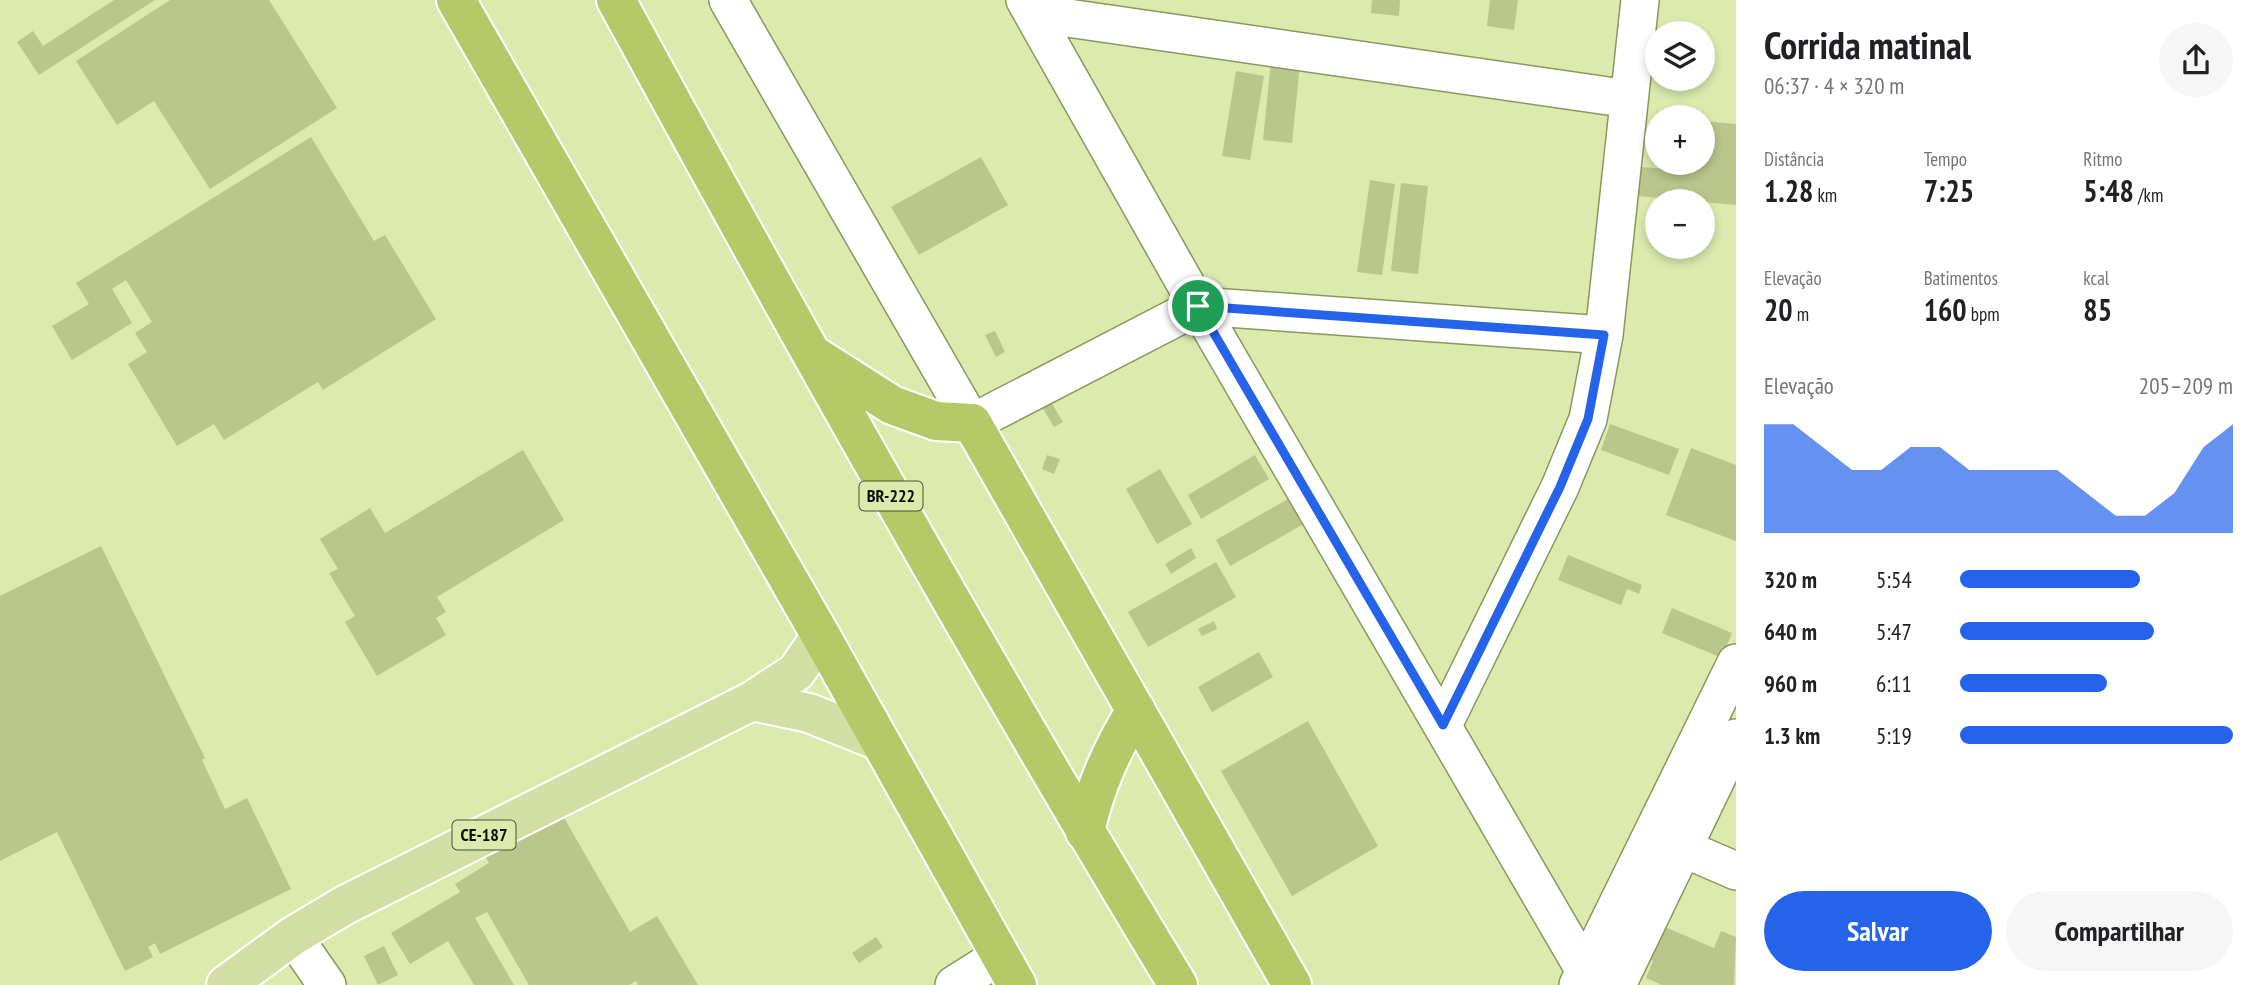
<!DOCTYPE html>
<html lang="pt">
<meta charset="utf-8">
<style>
:root{--surface:#fff;--page:#f6f6f6;--text:#202124;--muted:#757577;--accent:#2563eb}
body{margin:0;font-family:"PT Sans Narrow",sans-serif;background:var(--page);color:var(--text);height:100vh;display:flex;flex-direction:column;font-size:26px;white-space:nowrap}
*{box-sizing:border-box;margin:0}
p{font-size:23px;color:var(--muted)}
.icon{flex:none;width:38px;height:38px;fill:none;stroke:currentColor;stroke-width:2;stroke-linecap:round;stroke-linejoin:round}
.map{position:relative;flex:1;overflow:hidden}
.panel{display:flex;flex-direction:column;background:var(--surface);width:525px}
.panel>*{flex:none}
.fabs{position:absolute;left:1645px;top:21px;display:grid;gap:14px}
.fabs a{display:grid;place-items:center;width:70px;height:70px;border-radius:50%;background:var(--surface);box-shadow:0 4px 10px #0003;font-size:35px}
.pin{position:absolute;display:grid;place-items:center;width:60px;height:60px;color:#fff;margin:-30px;border:4px solid #fff;border-radius:50%;box-shadow:0 2px 7px #0007}
.round{display:grid;place-items:center;flex:none;width:74px;height:74px;border-radius:37px;background:var(--page)}
.headline{display:flex;align-items:center;justify-content:space-between;height:119px;padding:0 28px}
h1{font-size:38px;font-weight:800;line-height:52px}
.metrics{display:grid;grid-template-columns:repeat(3,1fr);gap:10px;height:119px;padding:7px 28px}
.metrics div{display:grid;align-content:center}
.metrics b{font-size:30px;font-weight:800}
.metrics small{font-size:19px;font-weight:400}
.metrics p{font-size:19px}
.chart{height:196px;padding:14px 28px}
.chart p{display:flex;justify-content:space-between}
.chart svg{width:100%;height:126px;margin-top:7px;fill:var(--accent);opacity:.7}
.button{display:flex;gap:14px;margin-top:auto;padding:14px 28px}
.button a{flex:1;height:80px;border-radius:42px;background:var(--accent);color:#fff;font-size:28px;font-weight:800;line-height:80px;text-align:center}
.button a+a{background:var(--page);color:var(--text)}
ul{padding:0 28px;list-style:none;font-size:23px}
li{display:grid;grid-template-columns:112px 84px 1fr;align-items:center;height:52px}
li i{height:18px;border-radius:9px;background:var(--accent)}
main{display:flex;flex:1;min-height:0}
.map>svg:first-child{display:block}
</style>
<main>
<div class="map">
<svg width="1736" height="985" viewBox="0 0 1736 985">
<rect width="100%" height="100%" fill="#ddeaae"/>
<path fill="#bac68c" d="M114,0H155L39,75L17,42L33,31L43,46Z
M170,0H269L337,108L210,189L154,101L117,125L76,61Z
M1372,0H1400L1399,16L1371,13Z
M1490,0H1518L1514,30L1487,26Z
M1271,61L1300,64L1292,143L1263,140Z
M1236,71L1264,76L1250,160L1222,156Z
M1703,121L1736,124V205L1638,196L1641,167L1671,169V163H1703Z
M311,137L374,241L385,235L436,319L323,390L318,382L224,440L214,424L177,446L128,364L147,352L135,333L152,322L126,280L112,289L132,323L72,360L52,326L89,304L76,283Z
M981,157L1008,205L919,255L891,207Z
M1370,180L1395,184L1382,275L1357,272Z
M1401,183L1428,186L1418,274L1391,271Z
M995,331L1005,352L996,357L985,335Z
M1051,402L1063,422L1054,427L1042,407Z
M1610,424L1679,449L1669,475L1601,450Z
M1691,448L1736,465V541L1666,515Z
M523,450L564,520L437,597L446,612L436,618L446,635L377,676L345,622L355,616L329,573L338,569L320,539L370,508L385,533Z
M1047,455L1060,459L1054,474L1042,469Z
M1255,455L1269,479L1201,519L1188,495Z
M1160,469L1192,524L1157,544L1126,489Z
M1293,496L1307,522L1230,566L1216,540Z
M101,546L205,758L202,760L225,809L247,798L291,889L160,954L155,943L148,947L153,957L125,971L57,832L0,861V596Z
M1191,548L1196,558L1171,574L1165,564Z
M1568,555L1642,585L1639,594L1627,589L1621,605L1558,580Z
M1216,562L1236,597L1148,647L1128,612Z
M1672,608L1732,633L1722,658L1662,633Z
M1214,621L1217,629L1202,636L1198,629Z
M1259,652L1273,677L1212,712L1198,687Z
M1308,721L1378,846L1292,896L1221,771Z
M560,811L630,932L657,916L698,985H638L636,981L629,985H529L487,912L475,918L514,985H474L448,941L410,964L391,933L460,892L455,884L489,863L485,856Z
M1658,924L1714,948L1721,931L1736,937L1734,985H1662L1646,978L1653,961L1644,957Z
M876,937L883,947L859,963L852,953Z
M384,946L398,975L378,985L364,956Z"/>
<g fill="none" stroke-linecap="round" stroke-linejoin="round">
<defs>
<path id="minor" d="M728,0L972,423L1198,306L1604,335
M1025,0L1198,306L1585,971
M1033,13L1629,99
M1443,725L1560,487L1588,419L1604,335L1640,0
M1685,849L1736,871
M293,936L327,985
M954,985L1000,956
M1578,985L1736,663
M1617,985L1736,738"/>
<path id="major" d="M752,701L809,713L879,741
M226,985L293,936L345,905L752,701L796,672L821,636"/>
<path id="highway" d="M456,0L821,636L1017,985
M616,0C797,332 982,662 1178,985
M812,354L892,405L936,421L972,423L1292,985
M1085,832C1095,786 1112,749 1136,710"/>
</defs>
<use href="#minor" stroke="#8b975e" stroke-width="40"/>
<use href="#major" stroke="#fff" stroke-width="42"/>
<use href="#highway" stroke="#fff" stroke-width="42"/>
<use href="#minor" stroke="#fff" stroke-width="37"/>
<use href="#major" stroke="#d3dfa5" stroke-width="38"/>
<use href="#highway" stroke="#b6c969" stroke-width="38"/>
</g>
<g fill="none" stroke-linecap="round" stroke-linejoin="round">
<defs>
<path id="route" d="M1198,306L1604,335L1588,419L1560,487L1443,725Z"/>
</defs>
<use href="#route" stroke="#fff" stroke-width="14"/>
<use href="#route" stroke="#2563eb" stroke-width="9"/>
</g>
<g text-anchor="middle" stroke-width="6" stroke-linejoin="round" paint-order="stroke">
<g fill="#ddeaae" stroke="#4b5134" stroke-width="2">
<rect x="859.5" y="481.5" width="63" height="29" rx="5"/>
<rect x="452.5" y="820.5" width="63" height="29" rx="5"/>
</g>
<g font-size="18" font-weight="bold" fill="#0c0f00">
<text x="891" y="502">BR-222</text>
<text x="484" y="841">CE-187</text>
</g>
</g>
</svg>
<div class="fabs">
<a><svg class="icon" aria-label="layers" viewBox="0 0 24 24"><path d="M12 4l9 5-9 5-9-5zM3 14l9 5 9-5"/></svg></a>
<a>+</a>
<a>−</a>
</div>
<div class="pin" style="left:1198px;top:306px;background:#1e9e55"><svg class="icon" aria-label="arrive" viewBox="0 0 24 24"><path d="M6 21V4h12l-3 4 3 4H6"/></svg></div>
</div>
<section class="panel">
<div class="headline"><div><h1>Corrida matinal</h1><p>06:37 · 4 × 320 m</p></div><a class="round"><svg class="icon" aria-label="share" viewBox="0 0 24 24"><path d="M12 15V3M7 8l5-5 5 5M5 13v7h14v-7"/></svg></a></div>
<div class="metrics">
<div><p>Distância</p><b>1.28<small> km</small></b></div>
<div><p>Tempo</p><b>7:25</b></div>
<div><p>Ritmo</p><b>5:48<small> /km</small></b></div>
</div>
<div class="metrics">
<div><p>Elevação</p><b>20<small> m</small></b></div>
<div><p>Batimentos</p><b>160<small> bpm</small></b></div>
<div><p>kcal</p><b>85</b></div>
</div>
<div class="chart"><p><span>Elevação</span>205–209 m</p>
<svg viewBox="0 0 160 44" preserveAspectRatio="none"><path d="M0 44V6L10 6L20 14L30 22L40 22L50 14L60 14L70 22L80 22L90 22L100 22L110 30L120 38L130 38L140 30L150 14L160 6V44z"/></svg>
</div>
<ul>
<li><b>320 m</b>5:54<i style="width:66%"></i></li>
<li><b>640 m</b>5:47<i style="width:71%"></i></li>
<li><b>960 m</b>6:11<i style="width:54%"></i></li>
<li><b>1.3 km</b>5:19<i style="width:100%"></i></li>
</ul>
<div class="button"><a>Salvar</a><a>Compartilhar</a></div>
</section>
</main>
